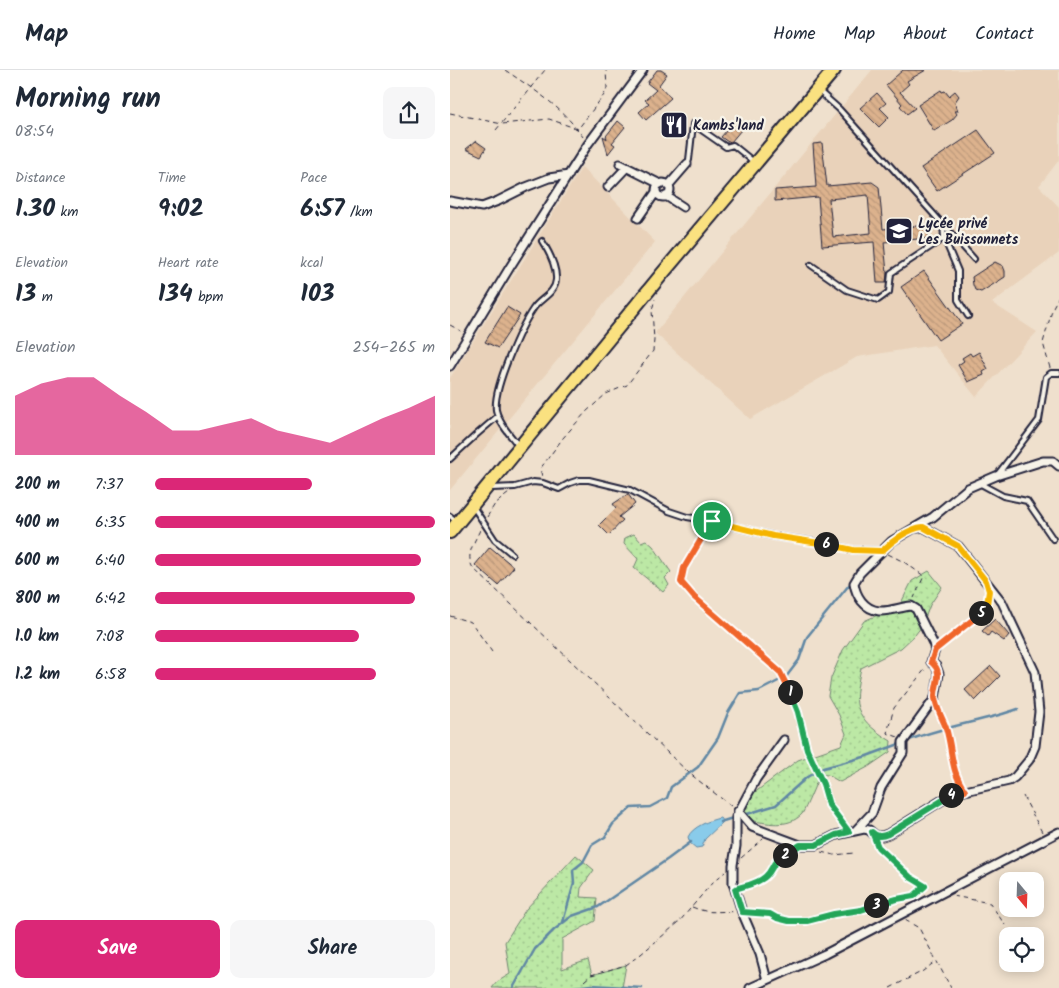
<!DOCTYPE html>
<meta charset="utf-8">
<style>
:root{--surface:#fff;--page:#f6f6f7;--text:#1f2937;--muted:#747a83;--line:#e0e1e3;--accent:#db2777}
body{margin:0;font-family:Kalam,sans-serif;background:var(--page);color:var(--text);height:100vh;display:flex;flex-direction:column;font-size:19px;white-space:nowrap}
*{box-sizing:border-box;margin:0}
p{font-size:16px;color:var(--muted)}
.icon{flex:none;width:28px;height:28px;fill:none;stroke:currentColor;stroke-width:2;stroke-linecap:round;stroke-linejoin:round}
.map{position:relative;flex:1;overflow:hidden}
.drawer{display:flex;flex-direction:column;background:var(--surface);width:450px}
.drawer>*{flex:none}
.needle{width:32px;rotate:161deg}
.buttons{position:absolute;left:549px;top:802px;display:grid;gap:10px}
.buttons a{display:grid;place-items:center;width:45px;height:45px;border-radius:10px;background:var(--surface);box-shadow:0 2px 12px #0003;font-size:25px}
.pin{position:absolute;display:grid;place-items:center;width:42px;height:42px;color:#fff;margin:-21px;border:2px solid #fff;border-radius:50%;box-shadow:0 1px 5px #0007}
.km{position:absolute;width:25px;height:25px;margin:-12px;border-radius:50%;background:#222;color:#fff;font-size:14px;line-height:25px;text-align:center}
.round{display:grid;place-items:center;flex:none;width:52px;height:52px;border-radius:10px;background:var(--page)}
.headline{display:flex;align-items:center;justify-content:space-between;height:85px;padding:0 15px}
h1{font-size:28px;font-weight:700;line-height:38px}
.stats{display:grid;grid-template-columns:repeat(3,1fr);gap:8px;height:85px;padding:5px 15px}
.stats div{display:grid;align-content:center}
.stats b{font-size:25px;font-weight:700}
.stats small{font-size:14px;font-weight:400}
.stats p{font-size:14px}
.chart{height:140px;padding:10px 15px}
.chart p{display:flex;justify-content:space-between}
.chart svg{width:100%;height:90px;margin-top:5px;fill:var(--accent);opacity:.7}
.button{display:flex;gap:10px;margin-top:auto;padding:10px 15px}
.button a{flex:1;height:58px;border-radius:10px;background:var(--accent);color:#fff;font-size:20px;font-weight:700;line-height:58px;text-align:center}
.button a+a{background:var(--page);color:var(--text)}
ul{padding:0 15px;list-style:none;font-size:16px}
li{display:grid;grid-template-columns:80px 60px 1fr;align-items:center;height:38px}
li i{height:12px;border-radius:6px;background:var(--accent)}
header{display:flex;align-items:center;gap:30px;box-sizing:border-box;height:70px;padding:0 25px;background:var(--surface);border-bottom:1px solid var(--line)}
header strong{font-size:24px}
nav{display:flex;gap:28px;margin-inline-start:auto;font-size:18px}
main{display:flex;flex:1;min-height:0}
.map>svg:first-child{display:block}
</style>
<header>
<strong>Map</strong>
<nav><a>Home</a><a>Map</a><a>About</a><a>Contact</a></nav>
</header>
<main>
<section class="drawer">
<div class="headline"><div><h1>Morning run</h1><p>08:54</p></div><a class="round"><svg class="icon" aria-label="share" viewBox="0 0 24 24"><path d="M12 15V3M7 8l5-5 5 5M5 13v7h14v-7"/></svg></a></div>
<div class="stats">
<div><p>Distance</p><b>1.30<small> km</small></b></div>
<div><p>Time</p><b>9:02</b></div>
<div><p>Pace</p><b>6:57<small> /km</small></b></div>
</div>
<div class="stats">
<div><p>Elevation</p><b>13<small> m</small></b></div>
<div><p>Heart rate</p><b>134<small> bpm</small></b></div>
<div><p>kcal</p><b>103</b></div>
</div>
<div class="chart"><p><span>Elevation</span>254–265 m</p>
<svg viewBox="0 0 160 44" preserveAspectRatio="none"><path d="M0 44V15L10 9L20 6L30 6L40 15L50 23L60 32L70 32L80 29L90 26L100 32L110 35L120 38L130 32L140 26L150 21L160 15V44z"/></svg>
</div>
<ul>
<li><b>200 m</b>7:37<i style="width:56%"></i></li>
<li><b>400 m</b>6:35<i style="width:100%"></i></li>
<li><b>600 m</b>6:40<i style="width:95%"></i></li>
<li><b>800 m</b>6:42<i style="width:93%"></i></li>
<li><b>1.0 km</b>7:08<i style="width:73%"></i></li>
<li><b>1.2 km</b>6:58<i style="width:79%"></i></li>
</ul>
<div class="button"><a>Save</a><a>Share</a></div>
</section>
<div class="map">
<svg width="609" height="918" viewBox="0 0 609 918">
<defs>
<pattern id="green-dots" width="8" height="8" patternUnits="userSpaceOnUse" patternTransform="scale(1.25)"><rect width="8" height="8" fill="#bce8a5"/><path d="M2 2h.1M6 6h.1" fill="none" stroke="#a1c78f" stroke-width="1.8" stroke-linecap="round"/></pattern>
<pattern id="building-back-hatch" width="6" height="6" patternUnits="userSpaceOnUse" patternTransform="scale(1.25)"><rect width="6" height="6" fill="#dcb28d"/><path d="M-1 5l2 2M0 0l6 6M5-1l2 2" fill="none" stroke="#bc997b"/></pattern>
</defs>
<rect width="100%" height="100%" fill="#efe0cd"/>
<filter id="ink" filterUnits="userSpaceOnUse"><feTurbulence type="fractalNoise" baseFrequency=".02" numOctaves="2"/><feDisplacementMap in="SourceGraphic" scale="10" xChannelSelector="R" yChannelSelector="G"/><feConvolveMatrix kernelMatrix="1 2 1 2 8 2 1 2 1" color-interpolation-filters="sRGB"/></filter>
<g filter="url(#ink)">
<path fill="#e9d2ba" d="M422,0H609V90L589,116L609,137V183L542,233L587,262L526,327L484,275L407,287L300,349L205,263Z
M132,97L205,172L0,420V308Z"/>
<path fill="url(#green-dots)" stroke="#6f8570" d="M184,464L191,472L196,470L203,476L221,502L215,508L219,515L213,522L184,498L188,489L174,474L175,468Z
M479,501L492,517L480,535L472,556L465,565L451,578L411,598C409,608 404,628 408,638C413,653 428,663 441,671L440,682L418,697L390,712L378,705L370,704C366,713 356,738 352,744C338,759 316,753 299,750L293,738L304,723L348,690L391,675L396,664L389,645L378,626L381,608L393,580L414,551L450,535L462,511Z
M126,785L144,800L131,818L130,827L147,828L145,851L112,869V899L138,890L142,905L176,895L172,918H130L129,916L115,918H42L47,912L60,904L55,872L76,839Z"/>
<path fill="#89cbea" stroke="#6087a4" d="M270,748L273,752L255,769L252,777L246,778L240,773L238,767C242,757 260,750 270,748Z"/>
<g fill="none" stroke-linecap="round" stroke-linejoin="round">
<path stroke="#6087a4" stroke-width="2.5" d="M457,671C493,656 532,652 568,639
M294,745L326,735L357,707L373,698L414,687L452,673
M270,752L286,747
M113,852L124,813L123,800L133,792L142,775L155,767L163,754L181,738L200,737L217,728L221,717L248,697L268,668L278,643L290,623L309,621L336,607L349,590L357,567L399,515
M63,918L85,879L104,860L122,846L148,837L218,789L241,772
M114,918L142,915L192,918"/>
</g>
<path fill="url(#building-back-hatch)" stroke="#22223b" fill-rule="evenodd" d="M207,0H211L217,4L209,15L221,28L196,50L189,42L199,33L195,30L206,20L197,13Z
M453,0H476L457,11L459,14L450,22L465,38L457,44L450,36L452,34L436,15Z
M491,20L492,22L495,21L499,26L505,21L509,26L505,32L508,41H505L507,44L502,50L484,61L468,35Z
M427,23L436,33L430,38L439,47L429,57L410,38Z
M288,47L296,54L281,72H278L271,67L277,60L274,58L279,52L282,55Z
M168,51L175,57L162,73L165,75L158,84L153,66L157,69L156,66Z
M528,60L545,83L487,121L471,98Z
M26,71L36,78L31,86L16,79Z
M372,73L377,116L422,112L429,117L433,159L478,155L479,168L434,172L437,203L436,213H427L424,172L372,176L368,127L325,131V120L366,117L363,74ZM418,125L421,163L383,167L379,129Z
M545,192L553,196L555,201V207L531,222L525,220L523,215L522,207Z
M474,201L512,254L488,270L451,217Z
M57,237L70,245L48,278L35,272Z
M529,282L538,299L533,302L534,305L518,312L508,295L514,291L512,288L520,283L522,286Z
M178,424L185,434L169,447L173,450L159,465L149,455L166,438L163,434Z
M40,477L64,497L48,515L25,495Z
M545,549L559,565L554,571L541,562L538,566L532,561Z
M541,596L550,606L525,631L515,620Z"/>
<g fill="none" stroke-linecap="round" stroke-linejoin="round">
<defs>
<path id="lane" d="M370,22L389,39L524,189
M237,94L239,90L243,54L276,77L283,75L304,92
M493,154L494,168
M361,195L397,220L428,230L439,222L441,203L494,168L508,201V230L518,246
M68,375C60,365 49,353 46,340C43,319 70,258 83,239C89,229 105,224 106,210C107,197 99,182 92,171
M0,389L26,365L48,346
M548,404L589,350L596,307L601,303H609
M529,413L553,426L577,431L603,469
M42,418L65,417L83,412L93,413L109,419L120,413L129,410H139L180,420L219,441L237,447L262,451L323,466L380,474L403,480L432,481
M24,438L45,470L62,484
M0,446L6,451"/>
<path id="street" d="M170,94L210,114
M206 120a7 7 0 1 1 14 0a7 7 0 1 1-14 0Z
M218,116L237,94
M158,117L176,98
M216,126L233,137
M0,131L32,137L48,131L76,117L99,108L119,105
M188,148L206,122
M0,296L60,197L138,74L193,0
M288,741L302,757L350,775H366L386,765L414,759L419,760L426,766H432L438,764L502,724L559,711L565,707L579,690L585,676L589,642L585,602L552,532L508,476L473,457L467,458
M406,760L422,743L431,718L453,683V672L485,628L489,604L486,596L481,592L485,580L483,573L466,539L461,536C451,537 438,542 429,541C414,539 406,526 404,513L410,503L442,471L483,447L518,418L546,406L593,391H603L609,396
M317,910L310,884L292,842L283,813V795L286,776V747L306,709L334,670
M300,918L375,884L609,762"/>
<path id="highway" d="M0,462L212,204L384,0"/>
</defs>
<use href="#lane" stroke="#22223b" stroke-width="8"/>
<use href="#street" stroke="#22223b" stroke-width="11"/>
<use href="#highway" stroke="#22223b" stroke-width="16"/>
<path stroke="#22223b" stroke-width="1" stroke-dasharray="5 4" stroke-linecap="butt" d="M55,0C86,21 111,36 133,67
M0,43L52,54L99,49L128,59L154,25L157,18L156,0
M46,60L95,0
M0,255L11,261
M600,298L593,273L603,237L609,226
M92,406L90,399L113,368L136,342L156,324L177,315L203,281L204,270L202,240L205,229
M37,447L45,434L59,423
M258,457L234,498L231,512L244,527L330,602L342,625L348,642L357,679L373,714L379,735L394,756
M30,460C24,473 15,485 23,498L239,703L281,736
M438,484L454,492L474,506L464,528
M0,546L21,552L42,582
M491,576L533,542L537,534L539,526
M488,636C491,646 496,656 498,666C501,683 501,701 511,715
M448,667L437,663L444,638L476,598
M573,726L592,762
M427,774C436,791 466,811 483,820
M371,782L384,785L404,783
M291,788L313,769
M293,817L309,811L315,807L324,793L342,780
M503,826L540,833L555,855
M242,837C262,845 266,840 285,842
M301,843L320,844L327,848L339,851H357L384,844L411,840L447,829L464,826L475,816
M455,850L469,858L501,918
M134,911L141,905L176,895L191,884L229,852L262,813L275,802
M440,918L473,901L486,891"/>
<use href="#lane" stroke="#f7f3e8" stroke-width="4"/>
<use href="#street" stroke="#f7f3e8" stroke-width="7"/>
<use href="#highway" stroke="#fae180" stroke-width="12"/>
</g>
</g>
<g fill="none" stroke-linecap="round" stroke-linejoin="round" filter="url(#ink)">
<defs>
<path id="split-1" d="M262,451L234,498L231,512L244,527L330,602L340,622"/>
<path id="split-2" d="M335,785L350,775H366L386,765L399,762L379,735L373,714L357,679L348,642L340,622"/>
<path id="split-3" d="M335,785C322,790 324,799 316,806C308,814 294,816 285,819L292,842L320,844L327,848L339,851H357L384,844L411,840L426,835"/>
<path id="split-4" d="M426,835L447,829L464,826L475,816L460,807L428,777L422,762C427,767 431,767 438,764L501,725"/>
<path id="split-5" d="M501,725L515,721C500,700 503,681 496,658C493,649 486,638 485,628C484,614 495,603 481,592L485,580L531,543"/>
<path id="split-6" d="M376,474L403,480L432,481C441,472 459,458 473,457L508,476L536,511L539,521L537,534L531,543"/>
<path id="split-7" d="M262,451L323,466L376,474"/>
</defs>
<use href="#split-1" stroke="#fff" stroke-width="10"/>
<use href="#split-2" stroke="#fff" stroke-width="10"/>
<use href="#split-3" stroke="#fff" stroke-width="10"/>
<use href="#split-4" stroke="#fff" stroke-width="10"/>
<use href="#split-5" stroke="#fff" stroke-width="10"/>
<use href="#split-6" stroke="#fff" stroke-width="10"/>
<use href="#split-7" stroke="#fff" stroke-width="10"/>
<use href="#split-1" stroke="#f0652b" stroke-width="6"/>
<use href="#split-2" stroke="#22a559" stroke-width="6"/>
<use href="#split-3" stroke="#22a559" stroke-width="6"/>
<use href="#split-4" stroke="#22a559" stroke-width="6"/>
<use href="#split-5" stroke="#f0652b" stroke-width="6"/>
<use href="#split-6" stroke="#f5b400" stroke-width="6"/>
<use href="#split-7" stroke="#f5b400" stroke-width="6"/>
</g>
<defs>
<symbol id="restaurant-square" viewBox="-11 -11 22 22"><rect x="-9" y="-9" width="18" height="18" rx="4" fill="#22223b" stroke="#f7f3e8"/><path d="M-5-6h1v4h1v-4h1v4h1v-4h1v5L-1.5 .5V6h-2V.5L-5-1ZM5-6V6H3V1.5H1.5Q1.5-4 5-6Z" fill="#fff"/></symbol>
<symbol id="school-square" viewBox="-11 -11 22 22"><rect x="-9" y="-9" width="18" height="18" rx="4" fill="#22223b" stroke="#f7f3e8"/><path d="M0-5L7-2L0 1L-7-2ZM-4 1L0 2.5L4 1V4Q0 6-4 4Z" fill="#fff"/></symbol>
</defs>
<g fill-rule="evenodd">
<use href="#restaurant-square" x="208" y="39" width="32" height="32"/>
<use href="#school-square" x="433" y="145" width="32" height="32"/>
</g>
<g text-anchor="middle" stroke-width="4.5" stroke-linejoin="round" paint-order="stroke">
<g font-size="14" font-weight="bold" fill="#22223b" stroke="#f7f3e8" text-anchor="start">
<text x="243" y="60">Kambs'land</text>
<text x="468" y="158">Lycée privé<tspan x="468" dy="16">Les Buissonnets</tspan></text>
</g>
</g>
</svg>
<div class="buttons">
<a><svg class="needle" viewBox="-14 -14 28 28"><path d="M0-13l5 13h-10z" fill="#e53935"/><path d="M0 13l5-13h-10z" fill="#747a83"/></svg></a>
<a><svg class="icon" aria-label="locate" viewBox="0 0 24 24"><circle cx="12" cy="12" r="6"/><path d="M12 2v4M12 18v4M2 12h4M18 12h4"/></svg></a>
</div>
<div class="pin" style="left:262px;top:451px;background:#1e9e55"><svg class="icon" aria-label="arrive" viewBox="0 0 24 24"><path d="M6 21V4h12l-3 4 3 4H6"/></svg></div>
<b class="km" style="left:340px;top:622px">1</b>
<b class="km" style="left:335px;top:785px">2</b>
<b class="km" style="left:426px;top:835px">3</b>
<b class="km" style="left:501px;top:725px">4</b>
<b class="km" style="left:531px;top:543px">5</b>
<b class="km" style="left:376px;top:474px">6</b>
</div>
</main>
